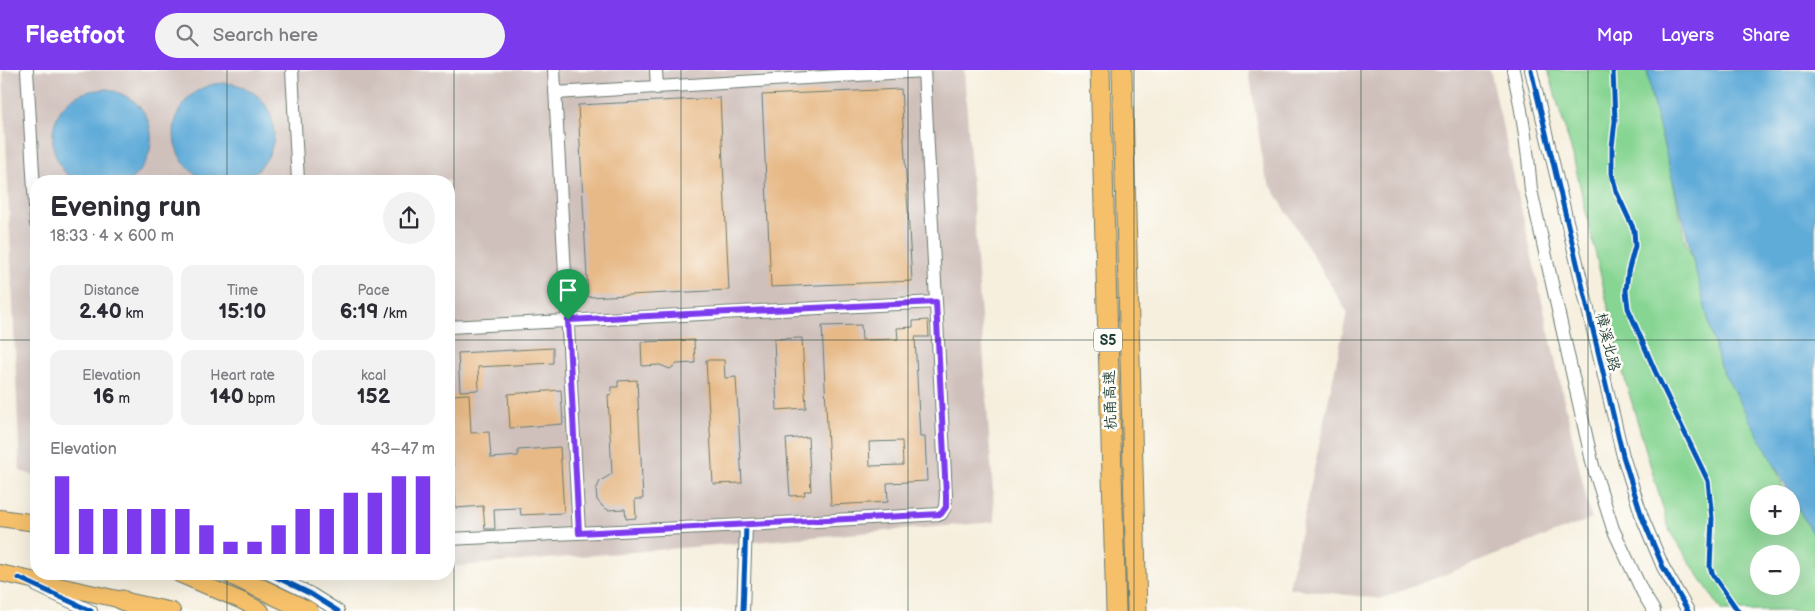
<!DOCTYPE html>
<meta charset="utf-8">
<style>
:root{--surface:#fff;--page:#f2f2f3;--text:#2b2b33;--muted:#7c7c81;--accent:#7c3aed}
body{margin:0;font-family:"Balsamiq Sans","LXGW WenKai TC",sans-serif;background:var(--page);color:var(--text);height:100vh;display:flex;flex-direction:column;font-size:19px;white-space:nowrap}
*{box-sizing:border-box;margin:0}
p{font-size:16px;color:var(--muted)}
.icon{flex:none;width:28px;height:28px;fill:none;stroke:currentColor;stroke-width:2;stroke-linecap:round;stroke-linejoin:round}
.map{position:relative;flex:1;overflow:hidden}
.details{position:absolute;left:30px;top:105px;width:425px;height:405px;display:flex;flex-direction:column;background:var(--surface);border-radius:20px;box-shadow:0 5px 20px #0002}
.details>*{flex:none}
.tools{position:absolute;left:1750px;top:415px;display:grid;gap:10px}
.tools a{display:grid;place-items:center;width:50px;height:50px;border-radius:50%;background:var(--surface);box-shadow:0 5px 20px #0002;font-size:25px}
.pin{position:absolute;display:grid;place-items:center;width:42px;height:42px;color:#fff;margin:-51px -21px;border-radius:50% 50% 50% 0;rotate:-45deg;box-shadow:0 0 5px #0007}
.pin .icon{rotate:45deg}
.round{display:grid;place-items:center;flex:none;width:52px;height:52px;border-radius:26px;background:var(--page)}
.head{display:flex;align-items:center;justify-content:space-between;height:85px;padding:0 20px}
h1{font-size:28px;font-weight:700;line-height:38px}
.stats{display:grid;grid-template-columns:repeat(3,1fr);gap:8px;height:85px;padding:5px 20px}
.stats div{display:grid;align-content:center;border-radius:12px;background:var(--page);text-align:center}
.stats b{font-size:21px;font-weight:700}
.stats small{font-size:14px;font-weight:400}
.stats p{font-size:14px}
.chart{height:140px;padding:10px 20px}
.chart p{display:flex;justify-content:space-between}
.chart svg{width:100%;height:90px;margin-top:5px;stroke:var(--accent);stroke-width:6}
header{display:flex;align-items:center;gap:30px;box-sizing:border-box;height:70px;padding:0 25px;background:var(--accent);color:#fff}
header strong{font-size:24px}
nav{display:flex;gap:28px;margin-inline-start:auto;font-size:18px}
.search{width:350px;height:45px;background:var(--page);display:flex;align-items:center;gap:12px;box-sizing:border-box;padding:0 18px;border-radius:28px;color:var(--muted);font-size:19px}
.map>svg:first-child{display:block}
</style>
<header>
<strong>Fleetfoot</strong>
<div class="search"><svg class="icon" aria-label="search" viewBox="0 0 24 24"><circle cx="10" cy="10" r="6"/><path d="M15 15l6 6"/></svg>Search here</div>
<nav><a>Map</a><a>Layers</a><a>Share</a></nav>
</header>
<div class="map">
<svg width="1815" height="541" viewBox="0 0 1815 541">
<rect width="100%" height="100%" fill="#fdfcf7"/>
<filter id="ink" filterUnits="userSpaceOnUse"><feTurbulence type="fractalNoise" baseFrequency=".02" numOctaves="2"/><feDisplacementMap in="SourceGraphic" scale="10" xChannelSelector="R" yChannelSelector="G"/><feConvolveMatrix kernelMatrix="1 2 1 2 8 2 1 2 1" color-interpolation-filters="sRGB"/></filter>
<filter id="wash" filterUnits="userSpaceOnUse"><feTurbulence type="fractalNoise" baseFrequency=".0096" numOctaves="4" result="noise"/><feDisplacementMap in="SourceGraphic" scale="20" xChannelSelector="R" yChannelSelector="G"/><feGaussianBlur stdDeviation="1.12" result="paint"/><feColorMatrix in="noise" values="0 0 0 0 0 0 0 0 0 0 0 0 0 0 0 0 0 1.4 0 .05"/><feComposite in="paint" operator="in"/></filter>
<g filter="url(#wash)">
<rect width="100%" height="100%" fill="#f6efde"/>
<path fill="#cfc0bb" d="M3,0H964L995,452L449,497V111H36V406L20,401Z
M1249,0H1490L1591,449L1380,529L1289,518L1347,242L1265,106Z"/>
<path fill="#87d593" stroke="#538964" fill-rule="evenodd" d="M1548,0H1650L1685,170L1786,424H1759V456H1791V432L1815,458V541H1722L1670,462L1624,306L1573,86ZM1759,484H1791V516H1759Z"/>
<path fill="#60acd9" stroke="#407486" d="M1647,0H1815V469L1720,296L1651,25Z
M174 63a50 50 0 1 1 100 0a50 50 0 1 1-100 0Z
M108,19C119,23 128,26 136,33C160,54 154,96 128,111H75C46,92 44,43 77,26C88,20 97,20 108,19Z"/>
<g id="blocks">
<path fill="#e7b987" fill-rule="evenodd" d="M901,19L912,211L771,217L762,25Z
M720,28L729,220L588,227L578,35Z
M928,250L929,267H915L920,367H925L927,411L887,413L888,432L831,435L822,256L861,255L862,270L898,269L897,258L913,257V251ZM902,371L903,395L870,396L869,372Z
M802,268L806,338L777,340L774,269Z
M694,270L695,293L677,294L670,299L660,295L642,296L641,272Z
M553,278V293L478,297L479,320L460,321L458,283Z
M706,290H724L725,308L736,307L742,413L713,414Z
M637,310L643,429H635L636,448L626,449L625,439L608,440L602,436L597,430L596,420L600,411L612,404L608,325L612,324L611,317H618V311Z
M561,320L563,354L510,358L508,324Z
M469,324L471,363L489,362L491,388L518,386V380L560,377L564,443L521,445L520,438L494,439L495,459H485L483,436L456,438L451,361H449V325Z
M808,367L811,421H804L805,425L790,426L786,369Z"/>
</g>
</g>
<g filter="url(#ink)">
<use href="#blocks" fill-opacity="0" stroke="#6a7b70" stroke-width="1"/>
<g fill="none" stroke-linecap="round" stroke-linejoin="round">
<defs>
<path id="minor" d="M27,0L36,154
M292,0L298,111
M554,0L579,463
M656,0L657,18
M1513,0C1522,40 1528,79 1531,120L1593,396L1613,459L1643,523L1654,541
M1531,0L1623,386L1642,447L1663,497L1688,541
M555,23L924,1
M449,257L936,232
M449,469L746,455L941,444L945,437L946,425L924,0
M270,504L311,524L338,541
M37,516L91,541
M743,541L746,455"/>
<path id="major" d="M0,448L36,453
M0,503L172,541
M179,504L242,531L261,541"/>
<path id="highway" d="M1100,0L1116,541
M1122,0L1137,541
M230,504L308,541
M122,530L142,541"/>
</defs>
<use href="#minor" stroke="#6a7b70" stroke-width="14"/>
<use href="#major" stroke="#6a7b70" stroke-width="18"/>
<use href="#highway" stroke="#6a7b70" stroke-width="21"/>
<use href="#minor" stroke="#fff" stroke-width="12"/>
<use href="#major" stroke="#f6c06b" stroke-width="16"/>
<use href="#highway" stroke="#f6c06b" stroke-width="19"/>
<defs>
<path id="cycleway" d="M1531,0L1623,386L1642,447L1663,497L1688,541
M1613,0L1615,51L1612,77V103L1616,121L1634,160L1635,176L1628,202L1626,221L1628,238L1655,301L1708,411L1712,448L1710,497L1713,505L1738,541
M270,504L311,524L338,541
M19,508L91,541
M743,541L746,455"/>
</defs>
<use href="#cycleway" stroke="#fdfcf7" stroke-width="8"/>
<use href="#cycleway" stroke="#0057b8" stroke-width="5"/>
</g>
</g>
<g fill="none" stroke-linecap="round" stroke-linejoin="round" filter="url(#ink)">
<defs>
<path id="route" d="M936,232L946,425V437L941,444L579,463L568,250Z"/>
</defs>
<use href="#route" stroke="#fff" stroke-width="10"/>
<use href="#route" stroke="#7c3aed" stroke-width="6"/>
</g>
<path fill="none" stroke="#1f3d34" stroke-width="1" stroke-opacity="0.55" d="M227,0V111M454,0V541M681,0V541M908,0V541M1134,0V541M1361,0V541M1588,0V541M0,270H36M449,270H1815M227,504V541"/>
<g text-anchor="middle" stroke-width="5" stroke-linejoin="round" paint-order="stroke">
<rect fill="#fdfcf7" stroke="#62766e" stroke-width="1" x="1094" y="258.5" width="28" height="23" rx="4"/>
<g font-size="14" font-weight="bold" fill="#1f3d34">
<text x="1108" y="275">S5</text>
</g>
<g font-size="15" fill="#1f3d34" stroke="#fdfcf7">
<text transform="translate(1608 272) rotate(76)" y="5">樟溪北路</text>
<text transform="translate(1110 330) rotate(-92)" y="5">杭甬高速</text>
</g>
</g>
</svg>
<div class="tools">
<a>+</a>
<a>−</a>
</div>
<div class="pin" style="left:568px;top:250px;background:#1e9e55"><svg class="icon" aria-label="arrive" viewBox="0 0 24 24"><path d="M6 21V4h12l-3 4 3 4H6"/></svg></div>
<section class="details">
<div class="head"><div><h1>Evening run</h1><p>18:33 · 4 × 600 m</p></div><a class="round"><svg class="icon" aria-label="share" viewBox="0 0 24 24"><path d="M12 15V3M7 8l5-5 5 5M5 13v7h14v-7"/></svg></a></div>
<div class="stats">
<div><p>Distance</p><b>2.40<small> km</small></b></div>
<div><p>Time</p><b>15:10</b></div>
<div><p>Pace</p><b>6:19<small> /km</small></b></div>
</div>
<div class="stats">
<div><p>Elevation</p><b>16<small> m</small></b></div>
<div><p>Heart rate</p><b>140<small> bpm</small></b></div>
<div><p>kcal</p><b>152</b></div>
</div>
<div class="chart"><p><span>Elevation</span>43–47 m</p>
<svg viewBox="0 0 160 44" preserveAspectRatio="none"><path d="M5 44V6M15 44V22M25 44V22M35 44V22M45 44V22M55 44V22M65 44V30M75 44V38M85 44V38M95 44V30M105 44V22M115 44V22M125 44V14M135 44V14M145 44V6M155 44V6"/></svg>
</div>
</section>
</div>
